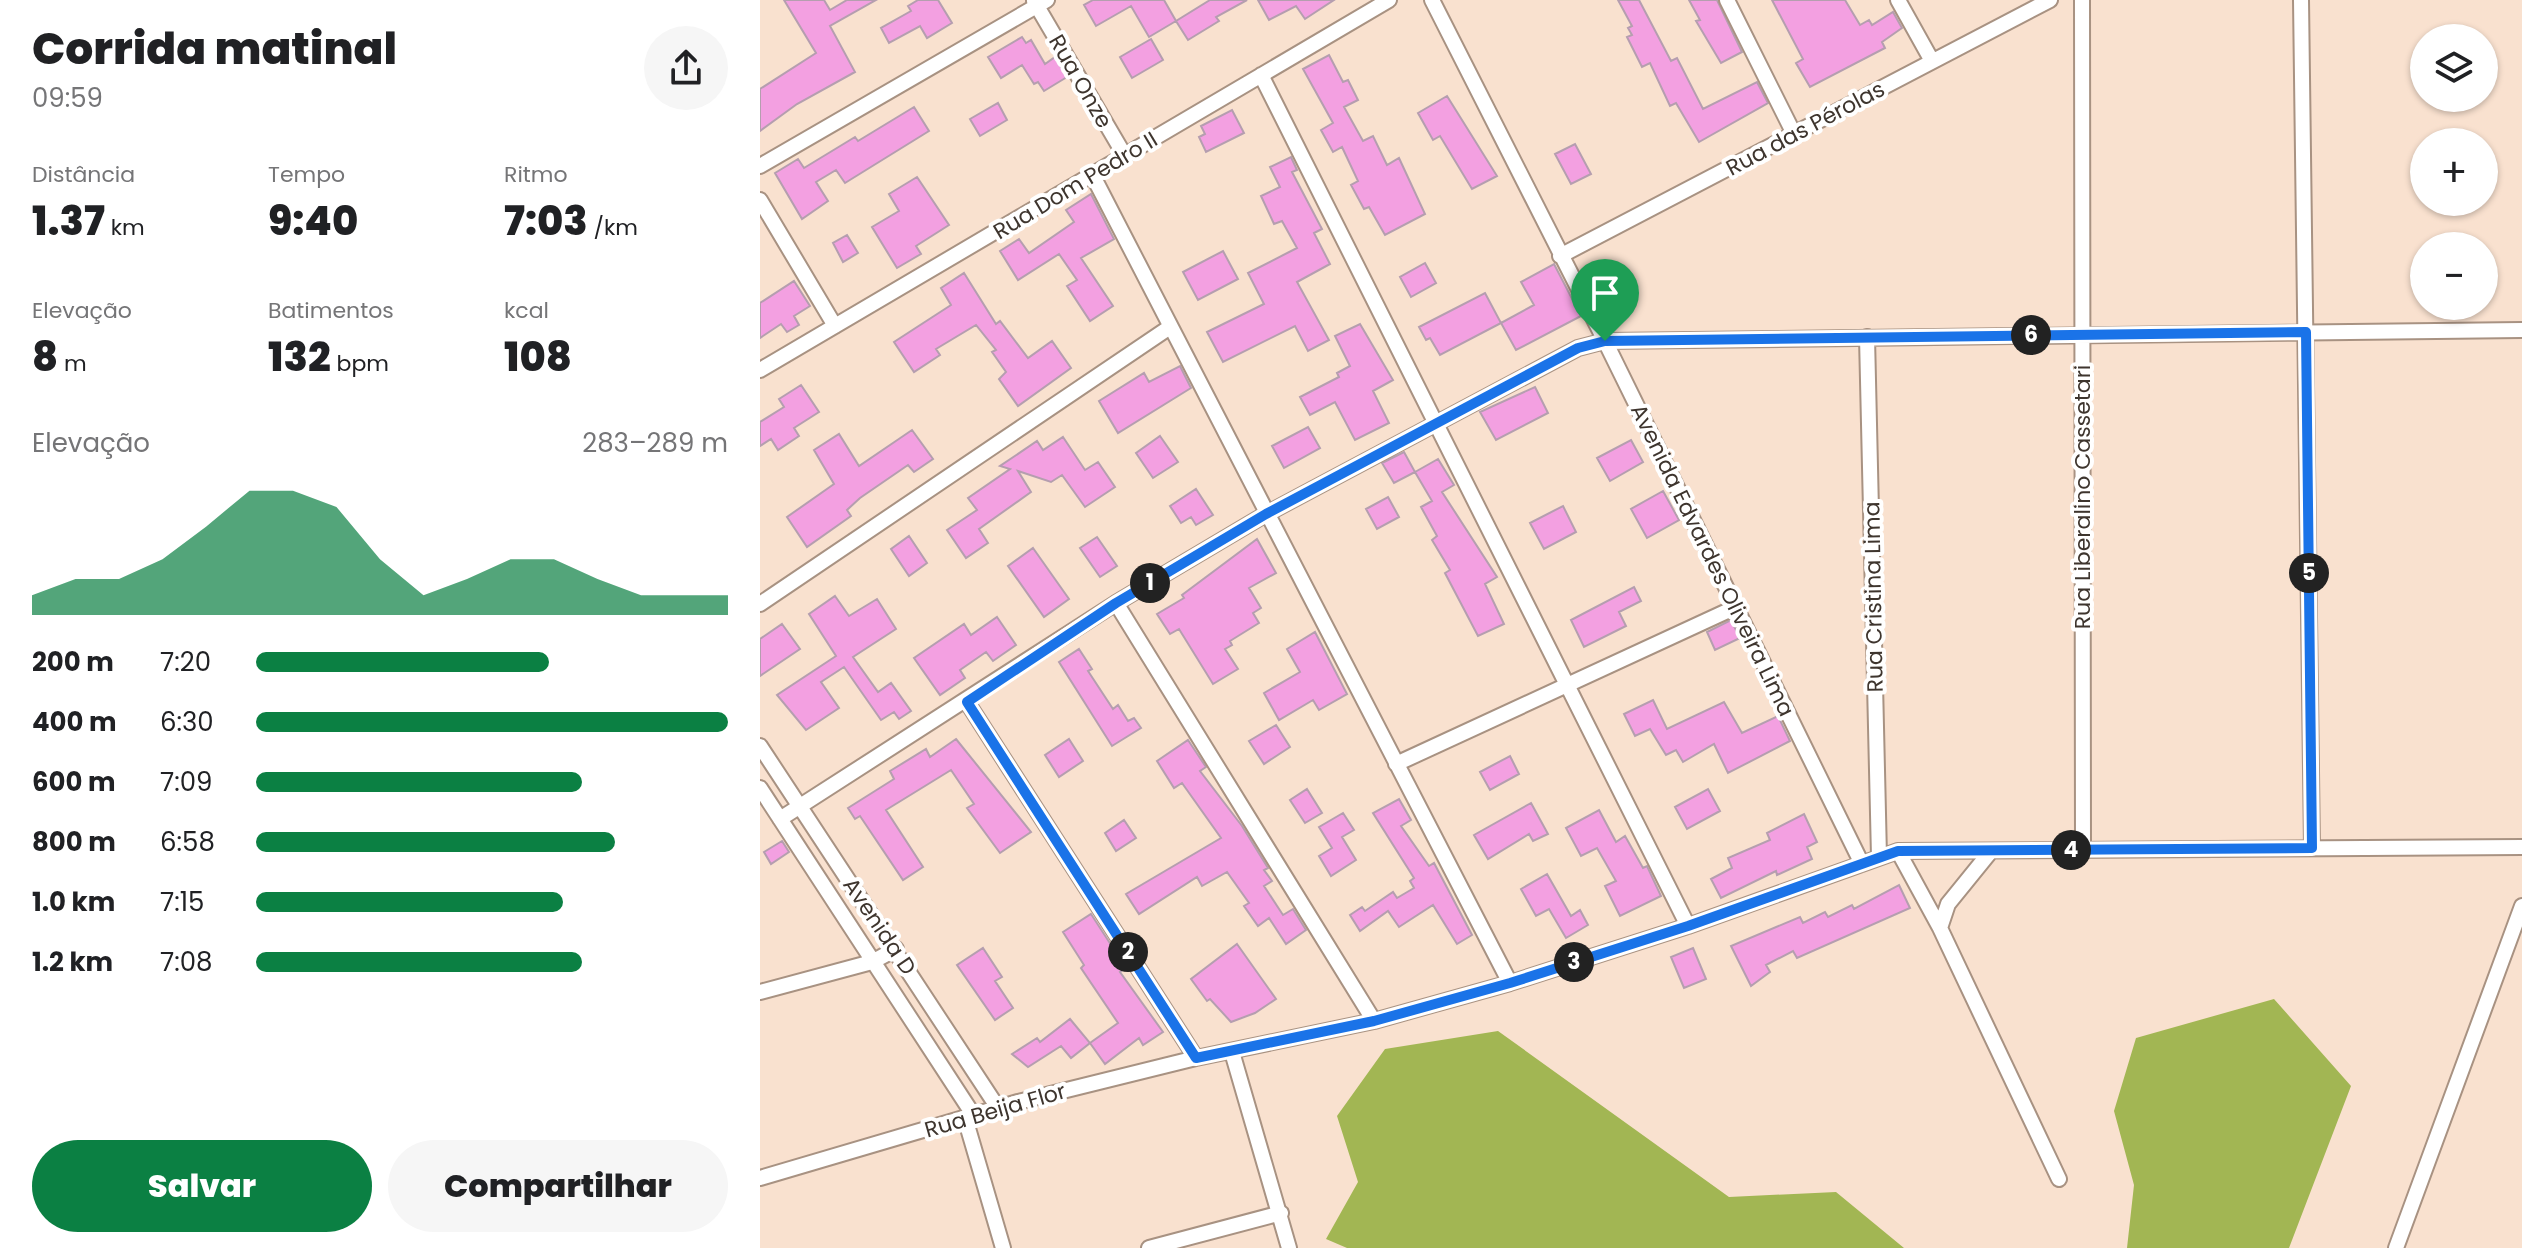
<!DOCTYPE html>
<html lang="pt">
<meta charset="utf-8">
<style>
:root{--surface:#fff;--page:#f6f6f6;--text:#202124;--muted:#757577;--accent:#0b8043}
body{margin:0;font-family:Poppins,sans-serif;background:var(--page);color:var(--text);height:100vh;display:flex;flex-direction:column;font-size:30px;white-space:nowrap}
*{box-sizing:border-box;margin:0}
p{font-size:26px;color:var(--muted)}
.icon{flex:none;width:44px;height:44px;fill:none;stroke:currentColor;stroke-width:2;stroke-linecap:round;stroke-linejoin:round}
.map{position:relative;flex:1;overflow:hidden}
.sheet{display:flex;flex-direction:column;background:var(--surface);width:760px}
.sheet>*{flex:none}
.tools{position:absolute;left:1650px;top:24px;display:grid;gap:16px}
.tools a{display:grid;place-items:center;width:88px;height:88px;border-radius:50%;background:var(--surface);box-shadow:0 2px 6px #0004;font-size:40px}
.pin{position:absolute;display:grid;place-items:center;width:68px;height:68px;color:#fff;margin:-82px -34px;border-radius:50% 50% 50% 0;rotate:-45deg;box-shadow:0 0 8px #0007}
.pin .icon{rotate:45deg}
.km{position:absolute;width:40px;height:40px;margin:-20px;border-radius:50%;background:#222;color:#fff;font-size:22px;line-height:40px;text-align:center}
.round{display:grid;place-items:center;flex:none;width:84px;height:84px;border-radius:42px;background:var(--page)}
.headline{display:flex;align-items:center;justify-content:space-between;height:136px;padding:0 32px}
h1{font-size:44px;font-weight:800;line-height:60px}
.figures{display:grid;grid-template-columns:repeat(3,1fr);gap:12px;height:136px;padding:8px 32px}
.figures div{display:grid;align-content:center}
.figures b{font-size:40px;font-weight:800}
.figures small{font-size:22px;font-weight:400}
.figures p{font-size:22px}
.chart{height:224px;padding:16px 32px}
.chart p{display:flex;justify-content:space-between}
.chart svg{width:100%;height:144px;margin-top:8px;fill:var(--accent);opacity:.7}
.action{display:flex;gap:16px;margin-top:auto;padding:16px 32px}
.action a{flex:1;height:92px;border-radius:48px;background:var(--accent);color:#fff;font-size:32px;font-weight:800;line-height:92px;text-align:center}
.action a+a{background:var(--page);color:var(--text)}
ul{padding:0 32px;list-style:none;font-size:26px}
li{display:grid;grid-template-columns:128px 96px 1fr;align-items:center;height:60px}
li i{height:20px;border-radius:10px;background:var(--accent)}
main{display:flex;flex:1;min-height:0}
.map>svg:first-child{display:block}
</style>
<main>
<section class="sheet">
<div class="headline"><div><h1>Corrida matinal</h1><p>09:59</p></div><a class="round"><svg class="icon" aria-label="share" viewBox="0 0 24 24"><path d="M12 15V3M7 8l5-5 5 5M5 13v7h14v-7"/></svg></a></div>
<div class="figures">
<div><p>Distância</p><b>1.37<small> km</small></b></div>
<div><p>Tempo</p><b>9:40</b></div>
<div><p>Ritmo</p><b>7:03<small> /km</small></b></div>
</div>
<div class="figures">
<div><p>Elevação</p><b>8<small> m</small></b></div>
<div><p>Batimentos</p><b>132<small> bpm</small></b></div>
<div><p>kcal</p><b>108</b></div>
</div>
<div class="chart"><p><span>Elevação</span>283–289 m</p>
<svg viewBox="0 0 160 44" preserveAspectRatio="none"><path d="M0 44V38L10 33L20 33L30 27L40 17L50 6L60 6L70 11L80 27L90 38L100 33L110 27L120 27L130 33L140 38L150 38L160 38V44z"/></svg>
</div>
<ul>
<li><b>200 m</b>7:20<i style="width:62%"></i></li>
<li><b>400 m</b>6:30<i style="width:100%"></i></li>
<li><b>600 m</b>7:09<i style="width:69%"></i></li>
<li><b>800 m</b>6:58<i style="width:76%"></i></li>
<li><b>1.0 km</b>7:15<i style="width:65%"></i></li>
<li><b>1.2 km</b>7:08<i style="width:69%"></i></li>
</ul>
<div class="action"><a>Salvar</a><a>Compartilhar</a></div>
</section>
<div class="map">
<svg width="1762" height="1248" viewBox="0 0 1762 1248">
<rect width="100%" height="100%" fill="#f9e1cf"/>
<path fill="#a2b653" d="M1514,999L1591,1086L1529,1248H1367L1374,1185L1354,1111L1376,1038Z
M738,1031L969,1197L1076,1192L1144,1248H587L566,1239L598,1182L577,1116L625,1049Z"/>
<path fill="#f3a0e1" stroke="#b59eaf" stroke-width="2" d="M24,0H64L70,10L87,0H116L70,26L95,72L37,104L0,131V89L56,53Z
M158,0H178L192,23L167,38L160,26L129,43L121,28L151,11L148,6Z
M333,0H404L416,21L389,37L371,6L336,26L324,5Z
M450,0H487L456,17L459,21L428,40L416,21Z
M498,0H574L545,19L536,6L509,20Z
M858,0H879L911,61L917,58L943,109L997,82L1008,103L939,142L916,103L910,106L890,63L882,67L867,37L872,35L868,28L872,26Z
M929,0H957L982,52L961,63L936,21L940,20Z
M1012,0H1085L1100,25L1109,20L1112,25L1133,12L1142,28L1122,42L1125,48L1050,87L1036,63L1043,59Z
M262,37L266,43L271,40L285,64L295,57L307,77L284,91L278,82L274,84L262,65L241,78L228,57Z
M391,39L403,60L372,78L360,57Z
M569,55L583,82L588,80L598,100L584,107L603,141L613,136L627,165L639,158L665,214L625,235L609,207L604,209L591,185L598,181L582,147L573,152L561,130L573,123L543,69Z
M687,96L737,176L712,189L680,136L673,140L658,113Z
M238,103L247,120L220,136L210,119Z
M154,107L169,131L85,183L76,170L56,182L68,201L42,219L15,173L38,159L44,168L95,137L98,141Z
M472,110L484,133L446,152L439,137L445,134L441,126Z
M815,144L831,174L811,184L795,154Z
M531,157L537,170L532,172L562,229L554,233L570,264L537,282L569,340L548,351L535,326L463,362L447,332L504,304L488,273L537,248L522,221L514,224L501,196L520,187L510,167Z
M157,177L189,225L156,246L161,254L137,268L112,227L139,211L129,194Z
M331,194L354,239L321,258L353,306L330,321L307,286L317,280L299,254L258,280L240,251L259,239L269,253L314,222L306,210Z
M87,235L98,253L83,262L73,243Z
M463,251L478,279L438,300L423,272Z
M665,263L676,283L651,297L640,277Z
M794,264L821,316L756,350L741,323L774,305L761,282Z
M204,273L236,324L240,321L268,358L292,341L311,368L258,406L239,379L246,372L232,352L236,350L216,325L176,349L180,355L154,372L134,342L191,305L181,288Z
M34,281L50,306L34,316L39,325L27,332L21,324L0,338V303Z
M725,293L741,323L680,355L670,338L666,340L659,327Z
M600,324L633,380L613,391L629,423L595,440L575,402L550,415L540,397L579,377L577,373L590,366L575,336Z
M420,366L431,388L358,433L339,401L384,373L389,382Z
M41,385L59,412L34,428L39,436L18,450L11,439L0,446V422L24,407L19,399Z
M775,387L788,413L736,440L720,412Z
M548,427L560,448L524,468L512,446Z
M152,430L173,459L154,472L148,465L100,498L87,510L91,516L47,547L27,517L74,484L54,450L79,434L99,466Z
M400,436L418,462L393,478L376,453Z
M303,437L325,470L338,462L355,487L325,507L302,475L291,482L258,471L271,492L219,529L228,543L206,558L187,530L217,510L208,498L250,469L240,466L277,441L283,450Z
M871,440L883,462L850,481L837,458Z
M644,452L655,472L634,483L622,463Z
M678,459L694,485L682,492L737,577L725,584L744,624L718,636L685,573L690,570L672,540L677,536L661,507L672,501L655,472Z
M436,489L453,515L436,525L431,517L421,523L410,506Z
M903,491L919,520L887,538L871,509Z
M628,497L639,517L617,529L606,509Z
M803,506L816,532L784,549L770,523Z
M149,536L167,563L149,576L131,549Z
M337,537L357,566L340,577L320,548Z
M497,539L516,573L489,588L501,608L493,613L499,623L470,641L472,645L465,649L478,669L453,684L419,629L410,634L397,614L424,598L422,595Z
M273,548L309,599L284,617L248,566Z
M874,587L881,601L859,612L866,626L824,647L811,620Z
M75,596L89,616L117,599L136,629L93,657L118,692L131,683L151,711L139,719L134,712L121,720L84,667L61,682L79,708L46,730L17,695L76,656L49,614Z
M237,617L256,645L233,661L226,652L200,670L205,678L180,695L154,658L204,624L211,635Z
M971,620L980,638L955,650L947,632Z
M22,624L40,649L0,676V639Z
M555,632L587,694L559,710L553,700L519,720L504,693L540,672L527,649Z
M319,649L332,669L328,671L353,709L358,705L368,721L374,718L381,728L352,746L299,662Z
M893,700L907,729L964,702L982,733L1018,716L1030,741L968,773L954,744L923,762L916,750L906,755L890,729L875,736L864,714Z
M516,725L530,747L504,764L489,741Z
M196,739L271,832L240,853L207,808L214,804L191,770L126,810L163,867L143,880L100,816L95,819L88,808L134,779L130,771L166,749L170,757Z
M309,739L323,761L299,777L285,755Z
M428,740L446,767L440,771L482,826L508,868L504,870L512,881L504,886L523,915L533,909L546,930L526,944L509,918L498,926L484,906L489,903L467,872L442,886L437,877L379,914L366,894L461,838L422,783L414,788L397,761Z
M750,756L759,774L730,790L720,772Z
M547,789L562,813L545,823L530,800Z
M948,789L960,811L927,829L915,807Z
M639,799L651,820L641,826L669,866L674,863L712,935L697,944L673,905L639,927L628,911L600,931L590,915L602,907L605,911L633,892L637,898L654,888L650,881L654,878L613,813Z
M771,803L788,834L773,841L769,834L728,859L714,835Z
M839,810L856,842L865,836L883,868L887,866L901,896L860,916L845,886L856,881L837,848L821,856L806,828Z
M583,813L594,830L582,837L596,860L571,876L559,856L572,848L559,827Z
M1044,814L1057,842L1047,847L1052,859L1017,875L1016,871L961,898L951,879L972,868L968,858L1010,840L1007,833Z
M364,820L376,838L356,851L345,833Z
M22,841L29,852L11,864L4,852Z
M787,874L811,916L820,910L828,925L806,938L789,909L776,916L761,889Z
M1139,885L1150,908L1037,958L1033,951L1006,965L1010,972L991,986L971,946L1040,917L1043,923L1065,912L1068,917L1092,905L1094,909Z
M331,914L366,968L360,972L403,1032L383,1045L379,1038L345,1064L330,1043L358,1023L321,968L324,965L303,932Z
M477,944L516,999L495,1013L471,1022L450,999L447,1001L431,979Z
M223,948L242,977L235,981L253,1008L235,1020L197,965Z
M933,948L946,979L924,988L911,957Z
M310,1019L330,1043L311,1058L301,1046L268,1067L252,1054L277,1038L280,1042Z"/>
<g fill="none" stroke-linecap="round" stroke-linejoin="round">
<defs>
<path id="street" d="M672,0L845,341L1102,864
M967,0L1034,134
M1138,0L1172,61
M1322,0L1323,850
M1541,0L1552,848
M274,1L365,156
M501,75L928,926
M0,166L287,0
M333,176L750,983
M0,200L75,326
M800,256L1290,0
M1107,337L1119,857
M0,370L629,0
M356,603L614,1021
M0,604L410,327
M207,702L436,1058
M0,746L238,1108
M636,764L976,607
M0,788L214,1116
M20,819L356,603L506,514L818,348L845,341L1762,330
M1138,851L1180,928L1299,1179
M1180,928L1188,904L1231,851
M0,992L112,962L136,949
M472,1052L529,1248
M205,1118L243,1248
M0,1178L258,1102L436,1058L614,1021L750,983L928,926L1138,851L1762,847
M389,1248L521,1213
M1636,1248L1762,906"/>
</defs>
<use href="#street" stroke="#a89282" stroke-width="18"/>
<use href="#street" stroke="#fff" stroke-width="14"/>
</g>
<g fill="none" stroke-linecap="round" stroke-linejoin="round">
<defs>
<path id="route" d="M1546,332L1552,848L1138,851L928,926L750,983L614,1021L436,1058L207,702L356,603L506,514L818,348L845,341Z"/>
</defs>
<use href="#route" stroke="#fff" stroke-width="16"/>
<use href="#route" stroke="#1a73e8" stroke-width="10"/>
</g>
<g text-anchor="middle" stroke-width="8" stroke-linejoin="round" paint-order="stroke">
<g font-size="22" fill="#3e352e" stroke="#fff">
<text transform="translate(321 81) rotate(60)" y="8">Rua Onze</text>
<text transform="translate(1045 128) rotate(-28)" y="8">Rua das Pérolas</text>
<text transform="translate(315 185) rotate(-31)" y="8">Rua Dom Pedro II</text>
<text transform="translate(1322 497) rotate(-90)" y="8">Rua Liberalino Cassetari</text>
<text transform="translate(953 560) rotate(64)" y="8">Avenida Edvardes Oliveira Lima</text>
<text transform="translate(1113 597) rotate(-91)" y="8">Rua Cristina Lima</text>
<text transform="translate(120 926) rotate(56)" y="8">Avenida D</text>
<text transform="translate(235 1110) rotate(-16)" y="8">Rua Beija Flor</text>
</g>
</g>
</svg>
<div class="tools">
<a><svg class="icon" aria-label="layers" viewBox="0 0 24 24"><path d="M12 4l9 5-9 5-9-5zM3 14l9 5 9-5"/></svg></a>
<a>+</a>
<a>−</a>
</div>
<div class="pin" style="left:845px;top:341px;background:#1e9e55"><svg class="icon" aria-label="arrive" viewBox="0 0 24 24"><path d="M6 21V4h12l-3 4 3 4H6"/></svg></div>
<b class="km" style="left:390px;top:583px">1</b>
<b class="km" style="left:368px;top:952px">2</b>
<b class="km" style="left:814px;top:962px">3</b>
<b class="km" style="left:1311px;top:850px">4</b>
<b class="km" style="left:1549px;top:573px">5</b>
<b class="km" style="left:1271px;top:335px">6</b>
</div>
</main>
